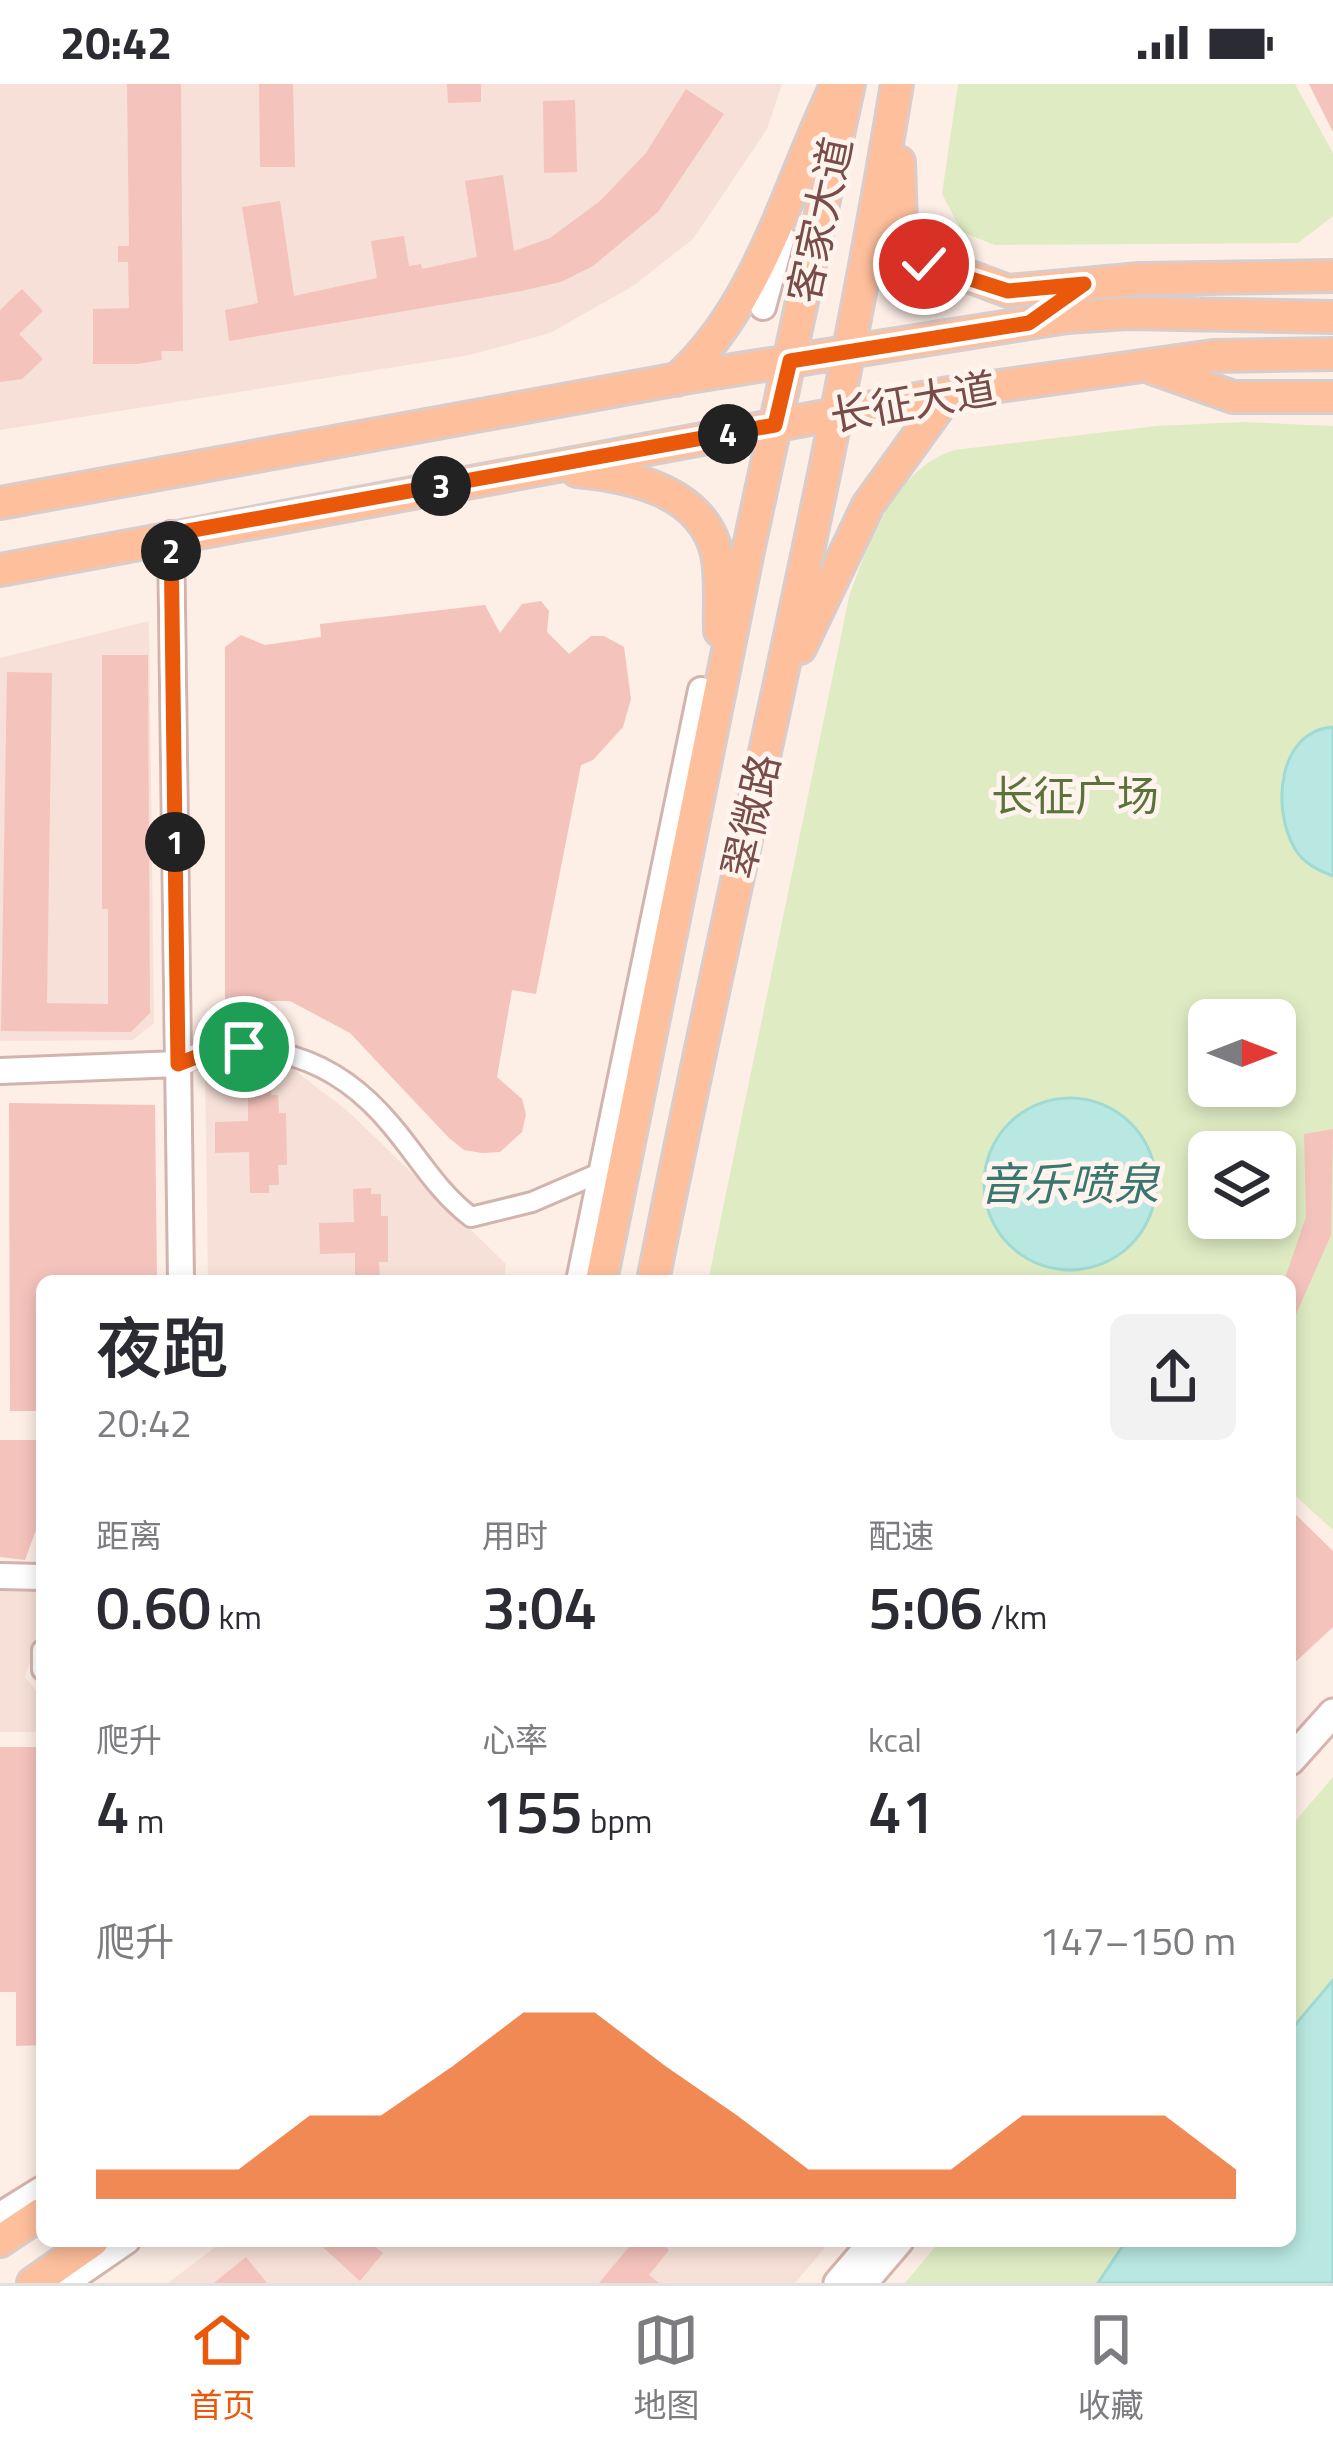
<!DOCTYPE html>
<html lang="zh">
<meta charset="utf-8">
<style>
:root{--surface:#fff;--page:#f2f2f3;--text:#2b2b33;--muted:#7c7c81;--line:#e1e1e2;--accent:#ea580c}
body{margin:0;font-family:"Titillium Web","Noto Sans SC",sans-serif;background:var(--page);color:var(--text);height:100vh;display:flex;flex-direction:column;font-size:45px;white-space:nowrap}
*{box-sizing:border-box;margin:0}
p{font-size:39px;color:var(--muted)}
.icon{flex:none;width:66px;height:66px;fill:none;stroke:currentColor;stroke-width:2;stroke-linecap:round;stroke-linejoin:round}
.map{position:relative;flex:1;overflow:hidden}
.drawer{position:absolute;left:36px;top:1191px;width:1260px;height:972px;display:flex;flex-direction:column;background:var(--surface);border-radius:18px;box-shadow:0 6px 18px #0003}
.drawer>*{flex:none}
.needle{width:78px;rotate:90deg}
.controls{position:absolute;left:1188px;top:915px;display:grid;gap:24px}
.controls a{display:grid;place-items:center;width:108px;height:108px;border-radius:18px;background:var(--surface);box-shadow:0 6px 18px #0003;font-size:60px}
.pin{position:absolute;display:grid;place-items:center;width:102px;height:102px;color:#fff;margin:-51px;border:6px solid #fff;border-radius:50%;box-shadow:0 3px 12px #0007}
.km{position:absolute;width:60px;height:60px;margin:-30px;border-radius:50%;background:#222;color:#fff;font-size:33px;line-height:60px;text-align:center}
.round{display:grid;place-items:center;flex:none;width:126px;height:126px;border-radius:18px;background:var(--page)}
.headline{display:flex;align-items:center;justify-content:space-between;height:204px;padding:0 60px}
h1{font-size:66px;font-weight:600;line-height:90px}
.stats{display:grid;grid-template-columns:repeat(3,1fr);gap:18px;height:204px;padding:12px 60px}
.stats div{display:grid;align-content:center}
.stats b{font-size:60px;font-weight:600}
.stats small{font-size:33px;font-weight:400}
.stats p{font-size:33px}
.chart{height:336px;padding:24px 60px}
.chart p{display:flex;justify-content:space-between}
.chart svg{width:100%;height:216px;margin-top:12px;fill:var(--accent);opacity:.7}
.status{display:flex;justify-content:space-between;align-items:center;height:84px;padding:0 60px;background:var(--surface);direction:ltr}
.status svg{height:33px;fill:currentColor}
.tab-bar{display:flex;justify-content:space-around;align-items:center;height:168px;border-top:3px solid var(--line);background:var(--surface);font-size:33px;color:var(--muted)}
.tab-bar a{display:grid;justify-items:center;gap:6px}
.tab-bar .active{color:var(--accent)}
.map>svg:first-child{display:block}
</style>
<div class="status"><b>20:42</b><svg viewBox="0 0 49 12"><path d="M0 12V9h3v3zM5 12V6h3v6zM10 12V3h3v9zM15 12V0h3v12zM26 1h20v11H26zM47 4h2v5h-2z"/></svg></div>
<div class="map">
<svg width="1333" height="2199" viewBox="0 0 1333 2199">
<rect width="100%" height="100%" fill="#fdeee6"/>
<path fill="#f7e0d7" d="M0,0H782L767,45L693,155L633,202L550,249L470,271L0,346Z
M149,537L154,939L133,956L0,957V574Z
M284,978L350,1029L506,1180L504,1197H208L205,981Z
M0,1507L42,1508V1542L25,1593L42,1614V1648H0Z
M223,2157H830L795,2199H168Z"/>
<path fill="#dfecc3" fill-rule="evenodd" d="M958,0H1295L1333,69V132L1298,159L995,161L962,148L942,110Z
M1244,338L1333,342V1446L1290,1407V1197H708L849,513C868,458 895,385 954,366L1156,342ZM1209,936H1275V1002H1209ZM1209,1068H1275V1134H1209Z
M1333,1693V1896L1290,1947V1743Z
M940,2157H1126L1098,2199H905Z"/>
<path fill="#b9e8e2" stroke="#9fdad3" stroke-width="3" d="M1333,643V792C1318,786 1304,780 1295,765C1271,724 1278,647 1333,643Z
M984 1100a86 86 0 1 1 172 0a86 86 0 1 1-172 0Z
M1333,1896V2199H1098L1126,2157H1290V1947Z"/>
<path fill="#f4c3bc" d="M127,0H181L183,267H161L162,276L137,280H93V225L129,224L128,178H118V162H129Z
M259,0H293L295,83H260Z
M447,0H481V18L448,19Z
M1309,0H1333V48Z
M686,5L724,30L658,128L593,182L561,198L521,207L229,257L225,226L258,219L242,123L280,117L294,212L377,194L371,157L404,152L409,182L421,180L422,185L477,173L465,97L503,91L514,167L550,154L600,117L646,69Z
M575,16L577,88L544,89L543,17Z
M22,205L43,227L19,250L43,275L22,295L0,298V226Z
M541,517L549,527L547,548L569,570L591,552H604L624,563L631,615L623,643L593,676L581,681L536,910L512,906L497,993L522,1015L526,1030L522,1048L500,1068L482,1069L464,1066L449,1054L350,949L290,917H225V563L241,551L265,561L321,553L320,540L485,521L500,549L522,520Z
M102,571H148L150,929L131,948L1,947L7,588L52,589L47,919L108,920V825H102Z
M248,998H271V1011H278L279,1029H286L287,1081H278L279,1101H269V1109H250L249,1068L215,1069V1038L248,1037Z
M9,1019L155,1021L157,1197H42V1327H10Z
M1333,1045L1331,1151L1290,1244V1197H1284L1306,1133L1304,1050Z
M371,1104V1110H381V1132H388V1178H379L380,1197H355V1169L320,1170L319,1139L354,1138L353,1105Z
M0,1356H42V1430L25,1476L0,1473Z
M1290,1425L1333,1467V1543L1290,1583Z
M0,1663H42V1961L16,1962V1908H0Z
M316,2157H369L383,2169L360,2197Z
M634,2157H658L669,2166L649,2191L659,2199H599Z
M246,2173L267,2199H214Z"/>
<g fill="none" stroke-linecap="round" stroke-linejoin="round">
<defs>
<path id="minor" d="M178,980C261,947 336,974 392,1042C419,1074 437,1107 471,1133L532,1118L611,1084
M42,1566V1586"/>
<path id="tertiary" d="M763,223L782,153
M171,450L181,1197
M0,987L178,980
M579,1197L701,606
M0,1492L42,1493
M0,2131L42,2105
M66,2199L127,2157"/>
<path id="secondary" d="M1290,1677L1333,1629
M838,2199L874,2157
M863,2199L899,2157"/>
<path id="primary" d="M899,78L901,141L912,171L1008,207L1140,195L1333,192
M1152,284L1233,313H1333
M676,296C760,222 789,98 837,0
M577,387C631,392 703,407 717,470C722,494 719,523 720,547
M0,419L689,293L1067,233L1127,229L1333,233
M0,486L949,309L1213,272L1333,270
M800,564L868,421L949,309
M601,1197L748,467L849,0
M653,1197C732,797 831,402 897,0
M0,2157L42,2129
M33,2199L93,2157"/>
</defs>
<use href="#minor" stroke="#d2b4ae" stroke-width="24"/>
<use href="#tertiary" stroke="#d2b4ae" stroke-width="30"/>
<use href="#secondary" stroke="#d8b4ad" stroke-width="33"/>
<use href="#primary" stroke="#d9cdcc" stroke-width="36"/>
<use href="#minor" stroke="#fff" stroke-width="18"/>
<use href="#tertiary" stroke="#fff" stroke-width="24"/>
<use href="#secondary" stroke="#fff" stroke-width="27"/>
<use href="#primary" stroke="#febf9c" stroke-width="30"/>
</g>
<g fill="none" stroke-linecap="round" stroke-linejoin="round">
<defs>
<path id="route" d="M244,963L214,966L178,980L171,450L775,341L790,277L1029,239L1084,200L1008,207L924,180"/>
</defs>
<use href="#route" stroke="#fff" stroke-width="24"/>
<use href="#route" stroke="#ea580c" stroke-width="15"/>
</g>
<g text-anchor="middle" stroke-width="10" stroke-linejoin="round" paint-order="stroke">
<g font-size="42" fill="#784d49" stroke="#fff3ed">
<text transform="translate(820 136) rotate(-78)" y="15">客家大道</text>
<text transform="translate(913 318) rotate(-10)" y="15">长征大道</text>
<text transform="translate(751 732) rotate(-77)" y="15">翠微路</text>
</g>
<g font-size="42" fill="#5b733b" stroke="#fff3ed">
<text x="1075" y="727">长征广场</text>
</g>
<g font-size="45" font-style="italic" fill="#397670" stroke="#fff3ed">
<text x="1069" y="1116">音乐喷泉</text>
</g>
</g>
</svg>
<div class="controls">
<a><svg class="needle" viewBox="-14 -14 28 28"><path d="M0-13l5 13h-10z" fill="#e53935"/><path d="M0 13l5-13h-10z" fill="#7c7c81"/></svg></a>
<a><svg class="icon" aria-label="layers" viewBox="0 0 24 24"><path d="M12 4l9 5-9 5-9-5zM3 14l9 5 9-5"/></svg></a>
</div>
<div class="pin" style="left:244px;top:963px;background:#1e9e55"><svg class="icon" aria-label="arrive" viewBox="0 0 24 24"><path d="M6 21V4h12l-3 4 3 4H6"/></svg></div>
<div class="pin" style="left:924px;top:180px;background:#d93025"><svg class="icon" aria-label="check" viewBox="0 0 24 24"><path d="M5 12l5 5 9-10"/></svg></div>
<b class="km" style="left:175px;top:758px">1</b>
<b class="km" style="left:171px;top:467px">2</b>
<b class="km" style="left:441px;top:402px">3</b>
<b class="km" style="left:728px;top:350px">4</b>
<section class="drawer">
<div class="headline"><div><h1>夜跑</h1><p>20:42</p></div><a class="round"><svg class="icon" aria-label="share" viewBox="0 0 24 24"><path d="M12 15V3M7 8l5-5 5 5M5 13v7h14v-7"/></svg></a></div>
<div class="stats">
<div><p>距离</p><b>0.60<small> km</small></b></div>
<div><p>用时</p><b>3:04</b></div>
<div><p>配速</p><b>5:06<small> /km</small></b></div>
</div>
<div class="stats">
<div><p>爬升</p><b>4<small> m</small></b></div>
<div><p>心率</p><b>155<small> bpm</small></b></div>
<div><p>kcal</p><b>41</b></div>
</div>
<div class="chart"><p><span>爬升</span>147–150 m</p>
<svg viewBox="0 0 160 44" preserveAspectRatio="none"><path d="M0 44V38L10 38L20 38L30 27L40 27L50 17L60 6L70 6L80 17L90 27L100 38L110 38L120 38L130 27L140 27L150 27L160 38V44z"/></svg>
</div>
</section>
</div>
<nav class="tab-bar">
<a class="active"><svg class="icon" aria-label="home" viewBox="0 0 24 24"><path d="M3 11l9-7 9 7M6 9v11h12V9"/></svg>首页</a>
<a><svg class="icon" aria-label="map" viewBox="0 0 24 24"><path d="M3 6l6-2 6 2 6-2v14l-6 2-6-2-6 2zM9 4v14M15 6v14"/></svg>地图</a>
<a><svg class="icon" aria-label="saved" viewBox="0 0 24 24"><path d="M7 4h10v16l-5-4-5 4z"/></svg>收藏</a>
</nav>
